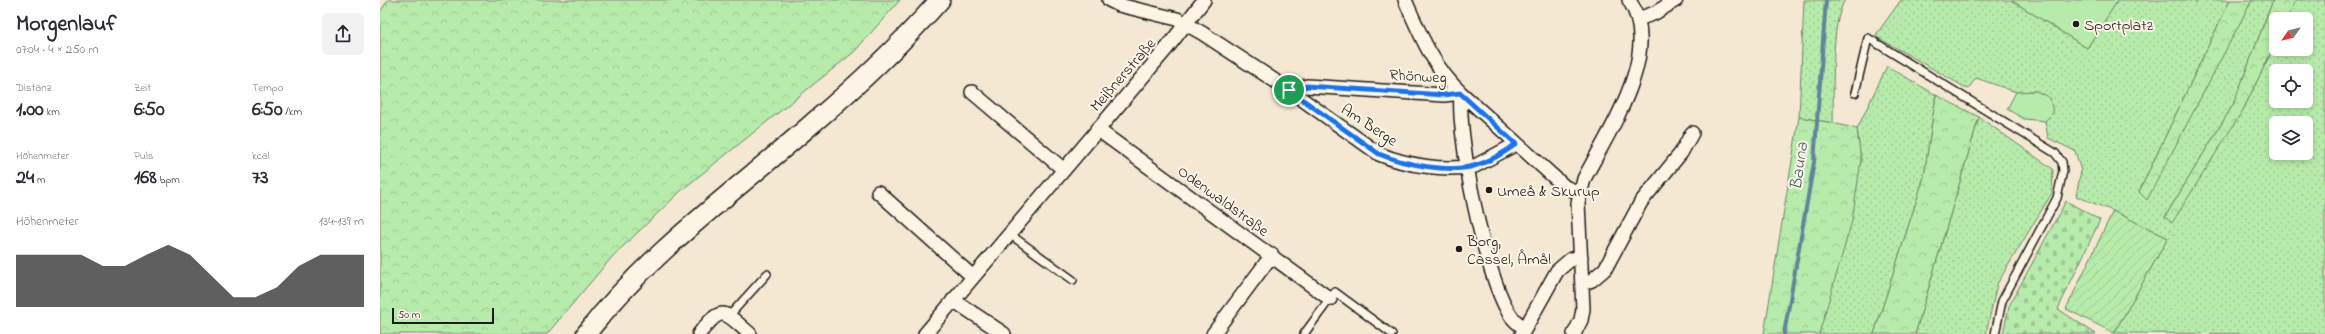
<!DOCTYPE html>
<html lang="de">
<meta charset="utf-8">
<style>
:root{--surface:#fff;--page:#f2f2f3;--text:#2b2b33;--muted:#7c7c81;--accent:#1c1c1c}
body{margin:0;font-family:"Indie Flower",sans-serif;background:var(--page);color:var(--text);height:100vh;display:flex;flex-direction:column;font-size:15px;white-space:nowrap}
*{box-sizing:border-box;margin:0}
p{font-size:13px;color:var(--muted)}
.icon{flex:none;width:22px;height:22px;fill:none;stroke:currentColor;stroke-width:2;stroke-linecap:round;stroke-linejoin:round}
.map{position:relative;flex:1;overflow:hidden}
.details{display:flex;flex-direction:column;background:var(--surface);width:380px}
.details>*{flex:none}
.needle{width:26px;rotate:236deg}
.buttons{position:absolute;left:1889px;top:12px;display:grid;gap:8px}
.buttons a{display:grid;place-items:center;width:44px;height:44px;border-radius:6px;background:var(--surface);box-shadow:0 2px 6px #0003;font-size:20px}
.scale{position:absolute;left:12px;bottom:10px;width:102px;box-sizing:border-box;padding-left:4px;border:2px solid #1c1c1c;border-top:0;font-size:11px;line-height:14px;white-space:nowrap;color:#1c1c1c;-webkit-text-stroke:3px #fcf5e5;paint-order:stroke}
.pin{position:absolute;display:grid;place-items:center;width:34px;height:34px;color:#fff;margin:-17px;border:2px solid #fff;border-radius:50%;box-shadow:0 1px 4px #0007}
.round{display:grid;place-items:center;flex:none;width:42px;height:42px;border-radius:6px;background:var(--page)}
.head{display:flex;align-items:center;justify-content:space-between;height:68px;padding:0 16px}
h1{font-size:22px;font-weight:700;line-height:30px}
.metrics{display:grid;grid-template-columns:repeat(3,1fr);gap:6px;height:68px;padding:4px 16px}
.metrics div{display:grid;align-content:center}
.metrics b{font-size:20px;font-weight:700}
.metrics small{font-size:11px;font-weight:400}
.metrics p{font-size:11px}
.chart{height:112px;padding:8px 16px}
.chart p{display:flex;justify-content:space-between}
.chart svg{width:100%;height:72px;margin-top:4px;fill:var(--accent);opacity:.7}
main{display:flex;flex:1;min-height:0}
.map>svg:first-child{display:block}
</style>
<main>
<section class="details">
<div class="head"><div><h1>Morgenlauf</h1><p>07:04 · 4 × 250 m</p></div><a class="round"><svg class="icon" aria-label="share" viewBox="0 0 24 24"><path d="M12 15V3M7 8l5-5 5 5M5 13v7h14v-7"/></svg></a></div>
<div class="metrics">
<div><p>Distanz</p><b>1.00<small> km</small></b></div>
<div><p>Zeit</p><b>6:50</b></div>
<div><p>Tempo</p><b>6:50<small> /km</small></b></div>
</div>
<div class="metrics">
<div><p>Höhenmeter</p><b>24<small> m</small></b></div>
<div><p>Puls</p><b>168<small> bpm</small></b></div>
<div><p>kcal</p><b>73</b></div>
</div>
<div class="chart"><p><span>Höhenmeter</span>134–139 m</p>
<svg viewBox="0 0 160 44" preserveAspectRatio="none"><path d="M0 44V12L10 12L20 12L30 12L40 19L50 19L60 12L70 6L80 12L90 25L100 38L110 38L120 32L130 19L140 12L150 12L160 12V44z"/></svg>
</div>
</section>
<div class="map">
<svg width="1945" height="334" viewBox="0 0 1945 334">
<defs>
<pattern id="grass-dots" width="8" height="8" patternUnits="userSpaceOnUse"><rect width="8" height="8" fill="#b7ebab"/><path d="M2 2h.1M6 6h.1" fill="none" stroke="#9dc993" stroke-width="1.8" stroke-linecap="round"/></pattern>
<pattern id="forest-crowns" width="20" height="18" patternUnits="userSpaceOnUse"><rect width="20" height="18" fill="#b7ebab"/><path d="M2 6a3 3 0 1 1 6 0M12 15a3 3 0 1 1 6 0" fill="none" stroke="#9dc993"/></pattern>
<pattern id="cemetery-stones" width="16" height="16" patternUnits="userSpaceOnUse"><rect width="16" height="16" fill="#b7ebab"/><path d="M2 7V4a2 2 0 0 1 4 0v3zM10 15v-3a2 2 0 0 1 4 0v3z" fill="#9dc993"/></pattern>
<pattern id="garden-furrows" width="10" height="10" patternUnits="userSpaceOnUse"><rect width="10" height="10" fill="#b7ebab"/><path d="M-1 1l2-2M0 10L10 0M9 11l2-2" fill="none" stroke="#9dc993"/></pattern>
</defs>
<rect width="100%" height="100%" fill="#f5e8d3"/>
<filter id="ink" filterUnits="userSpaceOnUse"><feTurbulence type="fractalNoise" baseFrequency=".025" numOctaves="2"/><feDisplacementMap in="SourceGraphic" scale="8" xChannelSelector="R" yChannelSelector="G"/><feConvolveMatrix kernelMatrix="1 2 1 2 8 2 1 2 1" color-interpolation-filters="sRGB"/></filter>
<g filter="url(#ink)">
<path fill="url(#grass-dots)" stroke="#6a8464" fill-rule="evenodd" d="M1424,0H1465C1450,23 1454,93 1453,123L1419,117Z
M1521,0H1631L1707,48L1738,0H1813L1816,3L1818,0H1850L1759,192L1766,199L1872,0H1893L1853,105L1785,217L1863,110L1896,42V49H1926V19H1907L1916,0H1945V334L1734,333L1788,238L1733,211L1696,196L1701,171L1695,151L1668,138L1665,121L1673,113L1656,91L1636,92L1596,78L1588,89L1495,36ZM1896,71H1926V101H1896ZM1896,123H1926V153H1896Z
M1507,66L1556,95L1544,177L1494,334H1439L1481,160L1477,129Z
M1599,117L1673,169L1672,193L1617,284L1606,334H1535Z"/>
<path fill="url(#forest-crowns)" stroke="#6a8464" d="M8,0H520L474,52L303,189L232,257L167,334H0V12Z
M1850,0H1872L1767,200L1759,192Z
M1893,0H1916L1907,19H1896V42L1863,110L1792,223L1785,217L1853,105Z
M1556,95L1599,117L1535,334H1494L1544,177Z
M1419,117L1453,123L1477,129L1481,160L1472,221L1439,334H1384Z"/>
<path fill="url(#cemetery-stones)" stroke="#6a8464" d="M1686,201L1720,220L1678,309L1716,334H1623L1629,306Z"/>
<path fill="url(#garden-furrows)" stroke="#6a8464" d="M1733,211L1788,238L1734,333L1686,309Z"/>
<path fill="#b7ebab" stroke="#6a8464" d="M1631,0H1738L1707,48Z
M1656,91L1670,98L1673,113L1665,121L1644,119L1627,109L1636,92Z"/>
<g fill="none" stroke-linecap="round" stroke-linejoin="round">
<path stroke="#61849a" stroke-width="4" d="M1404,334L1434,162L1446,0"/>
<defs>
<path id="lane" d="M1475,93L1488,38L1675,153L1682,162L1683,171L1677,198L1622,301L1615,334
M628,233L693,280
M349,316L387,274
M924,334L955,292L1012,334"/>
<path id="street" d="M729,0L739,5L797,19L822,33L909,90L999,154C1028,166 1064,171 1095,166L1136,144
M1025,0C1040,34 1053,67 1081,93C1077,139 1105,274 1129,313C1133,320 1138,324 1145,328
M1258,19L1275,13L1296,0
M909,90L927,86L1064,95L1081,93L1185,187L1200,193
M592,92L683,169
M717,129L950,299
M498,192L592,276
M1202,284L1212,280L1225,269L1261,202L1301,153L1312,133
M573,300L624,334
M319,334C343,304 343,311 370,334
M545,334L787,48L824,0
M833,334L892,255
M1142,334L1177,271L1191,259L1201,257
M1194,334L1201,320L1203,309L1198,203L1204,179C1228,132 1284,52 1249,0"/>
<path id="secondary" d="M206,334C270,251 356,191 434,122C479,84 521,44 560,0"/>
</defs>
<use href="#lane" stroke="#1c1c1c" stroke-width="10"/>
<use href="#street" stroke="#1c1c1c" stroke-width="16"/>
<use href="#secondary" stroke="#1c1c1c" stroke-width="22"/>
<use href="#lane" stroke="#fcf5e5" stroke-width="7"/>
<use href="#street" stroke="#fcf5e5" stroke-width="13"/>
<use href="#secondary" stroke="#fcf5e5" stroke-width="19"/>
</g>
</g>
<g fill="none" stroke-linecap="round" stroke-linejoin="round" filter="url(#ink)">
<defs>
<path id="route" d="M927,86L1064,95L1080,93L1136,144C1124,153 1108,162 1094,166C1068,173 1023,164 999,154L909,90Z"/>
</defs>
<use href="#route" stroke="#fff" stroke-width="8"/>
<use href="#route" stroke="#1a73e8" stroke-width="5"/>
</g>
<g fill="#1c1c1c" stroke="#fcf5e5" stroke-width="1.5">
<circle cx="1696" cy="24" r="4"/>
<circle cx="1109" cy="190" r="4"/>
<circle cx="1079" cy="249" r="4"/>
</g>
<g text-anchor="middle" stroke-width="4" stroke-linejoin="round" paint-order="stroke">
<g font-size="16" fill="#1c1c1c" stroke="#fcf5e5" text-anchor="start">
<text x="1704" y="30">Sportplatz</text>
<text x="1117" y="196">Umeå &amp; Skurup</text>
<text x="1087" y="246">Borg,<tspan x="1087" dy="18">Cassel, Åmål</tspan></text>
</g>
<g font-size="16" fill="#1c1c1c" stroke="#fcf5e5">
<text transform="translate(742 74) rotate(-49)" y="6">Meißnerstraße</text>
<text transform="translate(1038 75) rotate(3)" y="6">Rhönweg</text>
<text transform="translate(990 124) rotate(33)" y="6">Am Berge</text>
<text transform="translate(844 200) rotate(36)" y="6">Odenwaldstraße</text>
</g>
<g font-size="17" font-style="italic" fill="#445966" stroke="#fcf5e5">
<text transform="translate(1418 166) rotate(-82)" y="6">Bauna</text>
</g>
</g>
</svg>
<div class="buttons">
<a><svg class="needle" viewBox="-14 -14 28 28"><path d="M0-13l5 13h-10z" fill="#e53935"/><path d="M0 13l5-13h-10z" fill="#7c7c81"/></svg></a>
<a><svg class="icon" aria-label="locate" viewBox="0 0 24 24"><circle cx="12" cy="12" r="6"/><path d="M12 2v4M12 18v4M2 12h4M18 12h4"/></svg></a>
<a><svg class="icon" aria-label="layers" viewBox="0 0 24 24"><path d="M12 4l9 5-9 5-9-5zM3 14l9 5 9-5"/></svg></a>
</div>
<div class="scale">50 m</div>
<div class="pin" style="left:909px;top:90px;background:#1e9e55"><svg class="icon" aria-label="arrive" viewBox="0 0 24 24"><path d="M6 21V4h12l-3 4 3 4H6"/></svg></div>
</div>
</main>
